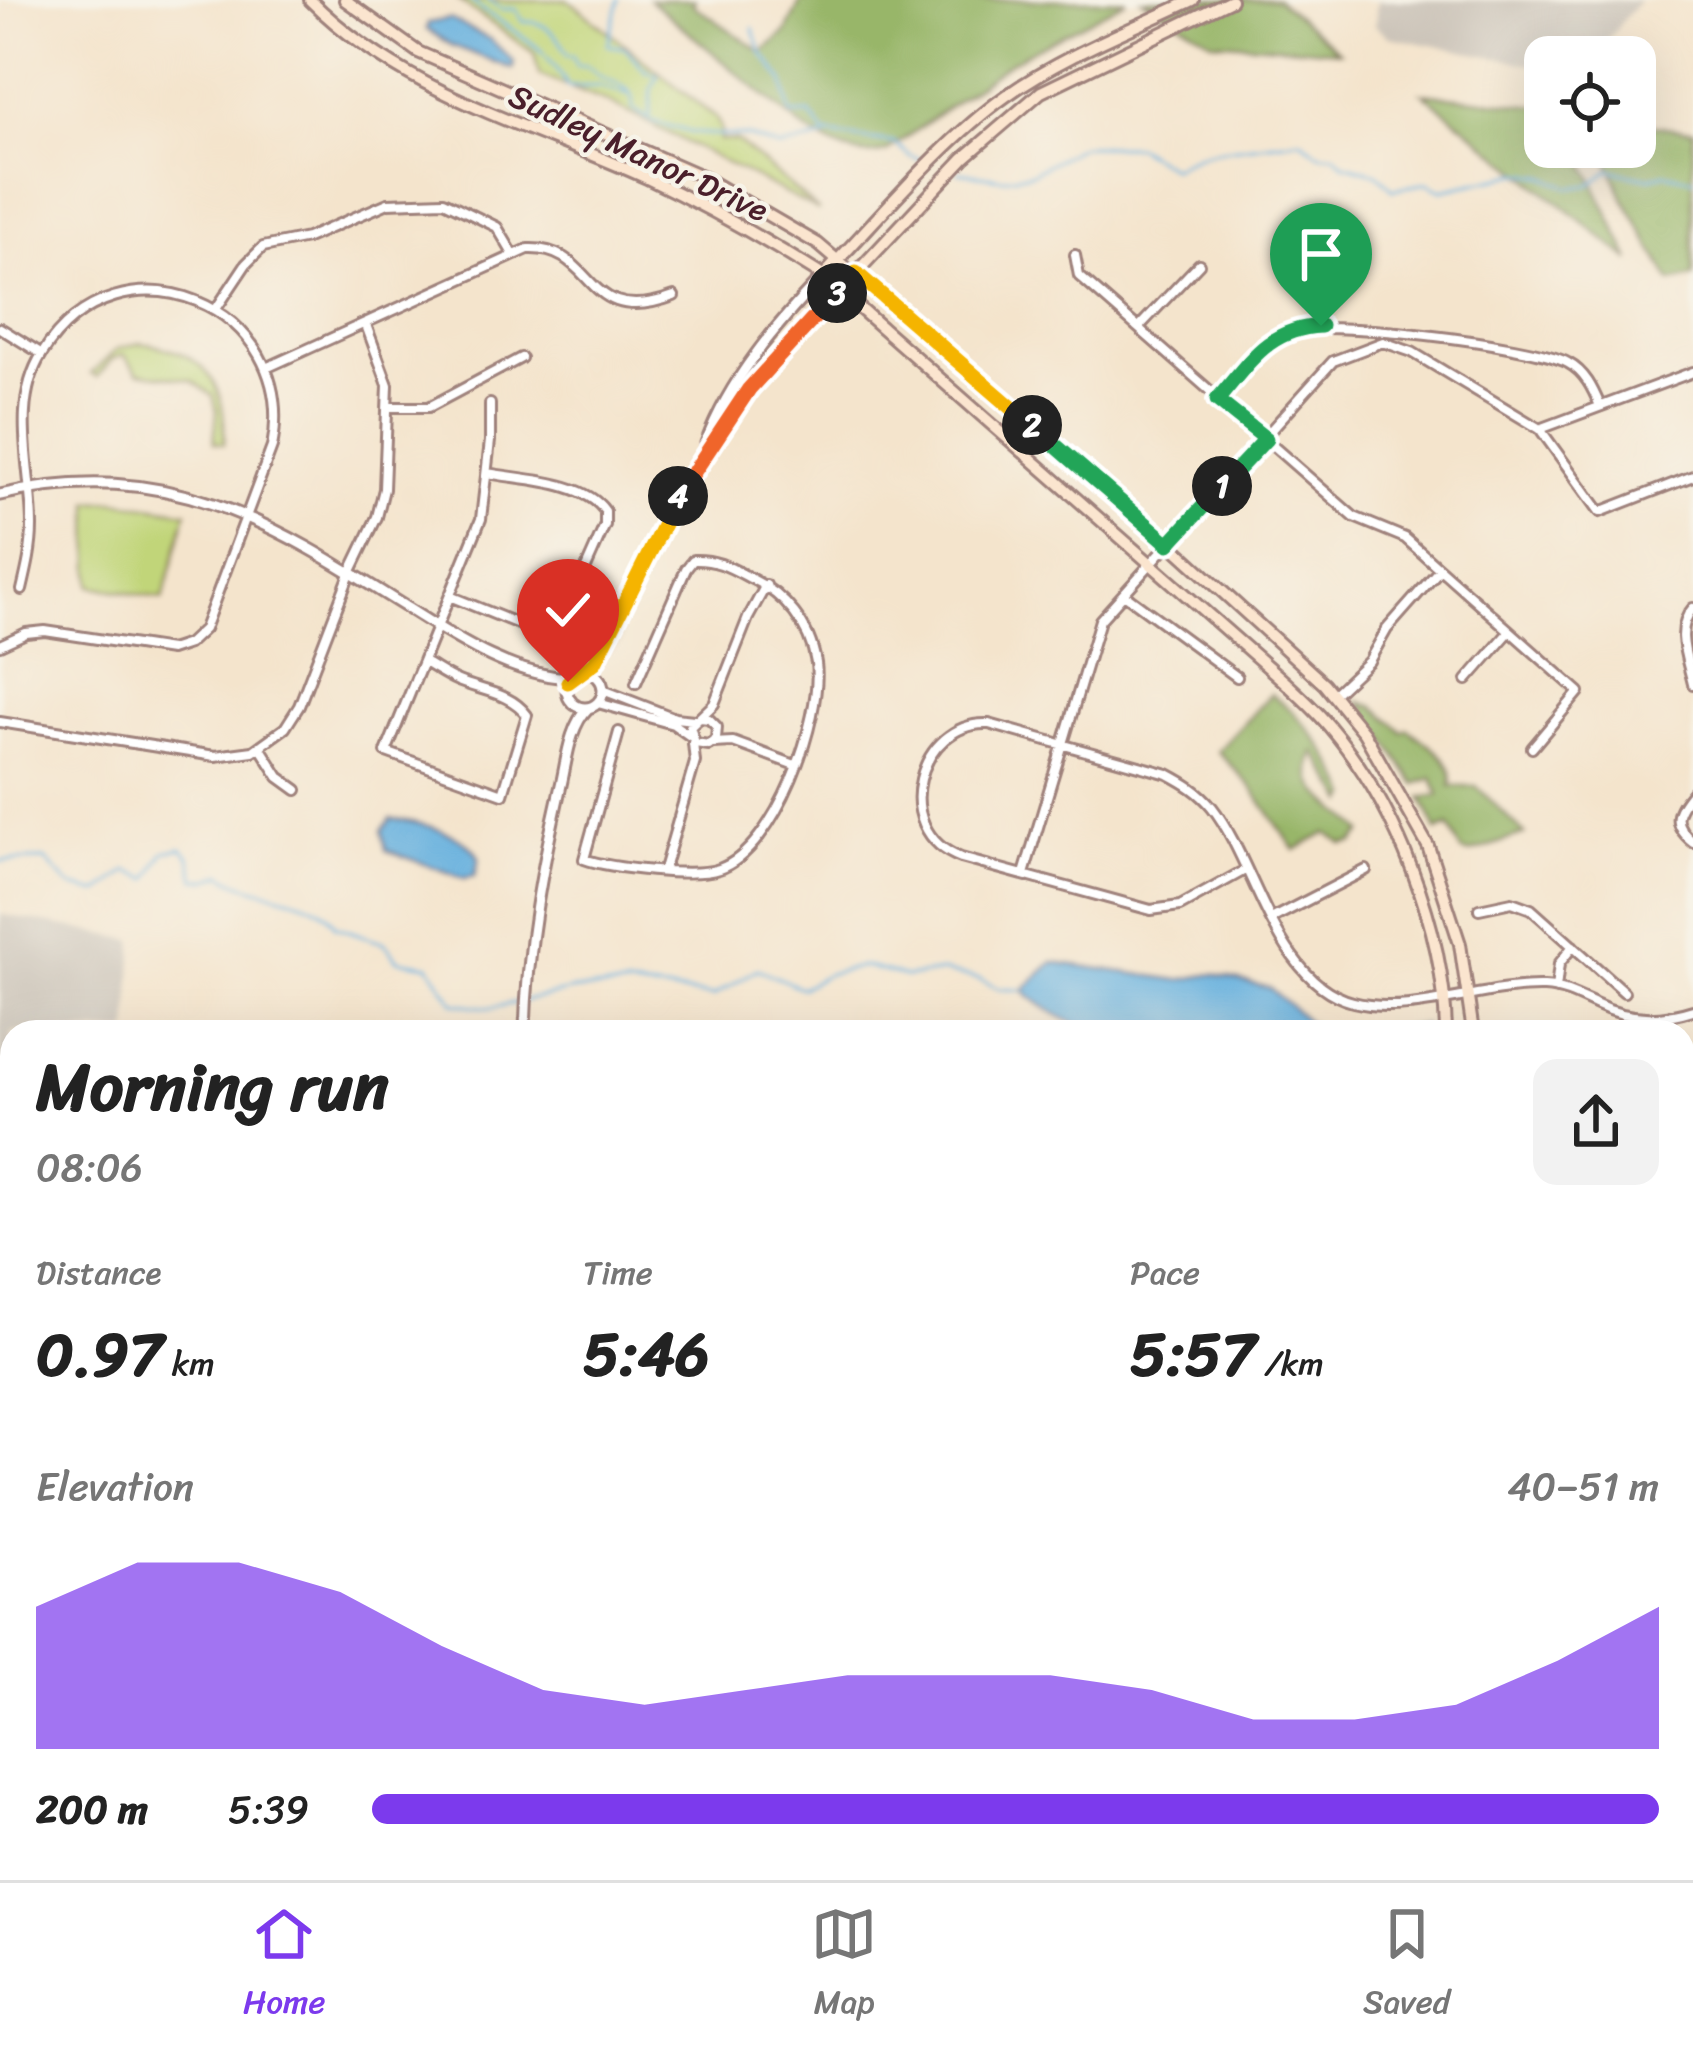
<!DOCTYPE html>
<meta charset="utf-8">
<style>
:root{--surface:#fff;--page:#f2f2f2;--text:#222;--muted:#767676;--line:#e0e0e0;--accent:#7c3aed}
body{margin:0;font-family:Sriracha,sans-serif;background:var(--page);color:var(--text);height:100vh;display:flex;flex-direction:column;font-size:45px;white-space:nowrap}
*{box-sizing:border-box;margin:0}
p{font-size:39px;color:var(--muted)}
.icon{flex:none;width:66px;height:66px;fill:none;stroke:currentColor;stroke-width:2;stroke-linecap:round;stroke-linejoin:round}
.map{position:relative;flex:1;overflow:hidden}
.panel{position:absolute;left:0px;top:1020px;width:1695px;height:861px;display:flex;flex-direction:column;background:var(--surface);border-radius:36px 36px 0 0;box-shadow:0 12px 48px #0002}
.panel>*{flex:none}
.controls{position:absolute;left:1524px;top:36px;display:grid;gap:24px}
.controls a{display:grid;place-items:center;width:132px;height:132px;border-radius:24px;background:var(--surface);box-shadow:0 12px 48px #0002;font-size:60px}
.pin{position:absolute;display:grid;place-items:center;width:102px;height:102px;color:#fff;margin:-123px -51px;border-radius:50% 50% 50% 0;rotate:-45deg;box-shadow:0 0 12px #0007}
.pin .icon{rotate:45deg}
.km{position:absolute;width:60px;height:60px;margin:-30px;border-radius:50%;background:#222;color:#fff;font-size:33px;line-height:60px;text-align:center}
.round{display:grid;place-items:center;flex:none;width:126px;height:126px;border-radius:24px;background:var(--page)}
.overview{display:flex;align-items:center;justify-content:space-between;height:204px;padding:0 36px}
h1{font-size:66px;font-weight:800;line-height:90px}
.metrics{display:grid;grid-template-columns:repeat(3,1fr);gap:18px;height:204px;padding:12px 36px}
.metrics div{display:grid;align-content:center}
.metrics b{font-size:60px;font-weight:800}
.metrics small{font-size:33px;font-weight:400}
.metrics p{font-size:33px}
.chart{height:336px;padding:24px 36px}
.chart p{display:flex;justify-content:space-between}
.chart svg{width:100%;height:216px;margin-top:12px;fill:var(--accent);opacity:.7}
ul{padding:0 36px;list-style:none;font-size:39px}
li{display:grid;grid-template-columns:192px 144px 1fr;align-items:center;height:90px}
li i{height:30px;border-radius:15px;background:var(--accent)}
.menu{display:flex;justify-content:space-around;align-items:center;height:168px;border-top:3px solid var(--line);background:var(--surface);font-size:33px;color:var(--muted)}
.menu a{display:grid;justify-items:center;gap:6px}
.menu .current{color:var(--accent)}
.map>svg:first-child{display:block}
</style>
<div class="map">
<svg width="1693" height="1880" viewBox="0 0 1693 1880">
<rect width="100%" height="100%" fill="#f7f3e8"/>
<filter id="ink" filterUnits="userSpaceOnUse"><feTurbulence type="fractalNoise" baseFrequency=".00833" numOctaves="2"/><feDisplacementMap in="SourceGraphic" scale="24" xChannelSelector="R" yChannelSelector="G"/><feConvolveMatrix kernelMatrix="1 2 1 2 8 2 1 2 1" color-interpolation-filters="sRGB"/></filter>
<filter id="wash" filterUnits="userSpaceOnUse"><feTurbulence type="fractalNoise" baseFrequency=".004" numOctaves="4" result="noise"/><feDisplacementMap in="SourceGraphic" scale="48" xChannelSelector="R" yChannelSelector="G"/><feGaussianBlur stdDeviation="2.7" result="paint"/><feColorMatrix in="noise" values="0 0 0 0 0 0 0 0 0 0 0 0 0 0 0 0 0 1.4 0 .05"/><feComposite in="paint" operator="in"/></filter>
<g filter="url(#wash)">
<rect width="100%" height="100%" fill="#f4e4cc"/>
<path fill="#cbc3b8" d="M1377,0H1639L1593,57H1545V67L1389,37L1375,25Z
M0,914L134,940L129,1032H12V1600L0,1593Z"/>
<path fill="#c1d579" stroke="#867a52" stroke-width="3" d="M458,0H569L716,118L721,128L720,140L737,141L819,211L612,104L539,75L534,53Z
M140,343C202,350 228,381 224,444L214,442L217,412L213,396L191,380L138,372L124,355L112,359L97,377L91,374L117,349Z
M115,501L187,512L163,599L91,586L90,502Z"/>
<path fill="#98b669" stroke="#716a4a" stroke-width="3" d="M650,0H695L693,5L762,52L786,32L801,0H1127L1010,62L886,152C855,160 830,145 804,129Z
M1143,0H1277L1339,51L1213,41Z
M1423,93L1545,107V147H1577L1631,261Z
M1641,125L1693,130V277L1671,282L1622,195L1603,147H1635V127Z
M1271,694C1306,718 1333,757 1350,796L1346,802L1315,752C1297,791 1341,808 1363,832L1354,843L1343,844L1327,833L1295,850L1252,788L1218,751Z
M1360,702L1375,707L1403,732L1408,729C1427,745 1457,759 1451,786H1476L1525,834L1469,853L1461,851L1449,826L1437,831L1422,798L1439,795L1433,778L1415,784Z"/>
<path fill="#66b0de" stroke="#586884" stroke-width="3" d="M450,19L491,40L514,62L513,69L451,45L426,29L428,23Z
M391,819C416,821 469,834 479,858L475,876L464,878L386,850L382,830Z
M1053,962L1179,980L1214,974L1270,988L1310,1024L1340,1032L1424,1026L1425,1032H1100C1071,1024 1045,1011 1023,990Z"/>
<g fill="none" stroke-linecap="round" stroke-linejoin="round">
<path stroke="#66b0de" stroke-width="3" d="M470,0C509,32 544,39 568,87L598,86L630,94
M487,0L502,9H515L524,22C544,20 560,37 568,55H573L577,66L586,65C592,68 596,74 602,77C619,86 634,85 633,109L652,121L693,133L749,137L779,148L821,139L828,134L894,143L910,156L927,162
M619,0L608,45L625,48L647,72L658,75L652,88L650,116
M753,28L762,53L783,80L791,115L810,114L826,135
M959,172L1002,178L1032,173L1081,146H1135L1172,168C1210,144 1255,149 1300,139L1318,153L1335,155L1344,164L1376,173L1393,189L1428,183L1442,190L1520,173L1544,176L1571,188L1590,185L1610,170L1651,178L1665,173L1693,179
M0,861L45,860L70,886L98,893L128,871L149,879L164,852L182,848L190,857L196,879L207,880L223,874C251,897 321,892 335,926L385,943L398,960L429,965L454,1003L491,1008L575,990L627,987L713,996L758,969L801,988L827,974L864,966L905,977L944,972L980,979L999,989L1022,990
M1683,1107L1693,1112"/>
</g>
</g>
<g filter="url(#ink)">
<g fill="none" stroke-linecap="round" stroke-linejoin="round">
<defs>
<path id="minor" d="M1075,255L1079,276L1354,517L1405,538L1579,692L1532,748
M216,309L246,264L263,247L307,238L388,203L444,201L497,227L513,254
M1139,327L1199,264
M0,328L42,354
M266,368L528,249C598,246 581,330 674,296
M1217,399C1236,378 1255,346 1282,333C1316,317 1534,344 1568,363C1585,372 1593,389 1600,406
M388,407H429L521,358
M1540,429L1693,372
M1124,594L1237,677
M452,597L538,632L552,633L562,622L605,525V511C583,480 522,480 487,473
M1693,608C1674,629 1687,658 1693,684
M0,645L26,633L45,631L170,650L188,644L204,629L272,447C301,305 119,231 42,354C10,405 32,471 32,526C32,548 27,569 22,590
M424,662C435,668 446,676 458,681C482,691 511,693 527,715L503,794L386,752L481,519L490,441V404
M1467,680L1509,632
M603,690L675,718L694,720
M1333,695L1369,661L1387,629L1440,569
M598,703L673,724L690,736
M700,718L709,719L717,727L716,739L709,745L695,743L690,727L714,704L748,618L766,585
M0,722L215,756L253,751L285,728L299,706L351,571L377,517L384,489L388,385L366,325
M619,732L584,859C610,868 693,878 719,869C776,850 823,717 816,663C810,625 785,595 752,579C731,568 717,559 693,560L686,569L636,683
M713,743L733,742L795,765
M260,747L279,777L297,790
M1693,791C1675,812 1670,823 1693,842
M664,869L695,762L693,743
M1245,870L1180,906L1151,910L961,858C887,830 919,720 989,724L1168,774C1185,783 1200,792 1212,807C1256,863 1276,983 1353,1002C1411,1017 1484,985 1544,987C1563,988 1578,996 1595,1004C1627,1020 1659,1021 1693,1010
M1024,874L1100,620L1333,361L1383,342L1412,352L1540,429L1600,512L1693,476
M1479,909L1512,902L1531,909L1624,992
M1273,918L1366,870
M1556,989L1559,964L1573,946
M1683,1312L1693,1314
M1683,1436L1693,1434
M1683,1600L1693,1606
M1683,1669L1693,1652
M0,1706L12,1685
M1683,1734L1693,1737
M0,1748L12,1746
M131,1869L132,1880
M1185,1869L1193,1880
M21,1880L23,1869
M252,1880L255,1869
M354,1880L356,1869
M468,1880L470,1869
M756,1880L760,1869
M1038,1880V1869
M1406,1880L1419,1869"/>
<path id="tertiary" d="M706,443C729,380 777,324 823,276
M0,495C171,456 274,524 412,611C458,640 515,677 572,678
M567 690a18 18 0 1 1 36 0a18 18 0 1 1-36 0Z
M585,672L595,661C638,568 683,475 746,393C775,356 808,324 840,290
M525,1032C527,947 542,867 561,785C567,760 569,727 588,708
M401,1880L403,1869"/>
<path id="secondary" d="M310,0C405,95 529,124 647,178C708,207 766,240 823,276L1276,674C1294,690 1313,707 1329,726C1396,805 1444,927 1446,1032
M345,0L418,52L699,175L818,244L1169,543L1324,684L1364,733L1428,846L1460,944L1473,1032
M823,276C879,218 940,143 1006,96C1062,56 1130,30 1193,0
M840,290L964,158L1041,92L1231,0
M1476,1869L1479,1880
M1506,1869L1508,1880"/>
</defs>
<use href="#minor" stroke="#9f827c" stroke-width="14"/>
<use href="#tertiary" stroke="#9f827c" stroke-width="15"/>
<use href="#secondary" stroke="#9f827c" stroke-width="16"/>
<use href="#minor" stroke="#fff" stroke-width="8"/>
<use href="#tertiary" stroke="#fff" stroke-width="9"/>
<use href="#secondary" stroke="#fbe5cf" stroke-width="10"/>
</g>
</g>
<g fill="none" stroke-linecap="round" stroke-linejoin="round" filter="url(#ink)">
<defs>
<path id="split-1" d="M1222,486L1266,439L1217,400C1250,362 1267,329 1321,326"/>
<path id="split-2" d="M1032,425L1169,544L1222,486"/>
<path id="split-3" d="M837,293L856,273L1032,425"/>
<path id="split-4" d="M678,496L749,389L837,293"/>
<path id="split-5" d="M568,682L595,662L678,496"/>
</defs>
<use href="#split-1" stroke="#fff" stroke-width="24"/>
<use href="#split-2" stroke="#fff" stroke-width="24"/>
<use href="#split-3" stroke="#fff" stroke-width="24"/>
<use href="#split-4" stroke="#fff" stroke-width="24"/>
<use href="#split-5" stroke="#fff" stroke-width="24"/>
<use href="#split-1" stroke="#22a559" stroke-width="15"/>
<use href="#split-2" stroke="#22a559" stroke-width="15"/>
<use href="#split-3" stroke="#f5b400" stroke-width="15"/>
<use href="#split-4" stroke="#f0652b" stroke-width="15"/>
<use href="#split-5" stroke="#f5b400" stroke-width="15"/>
</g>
<g text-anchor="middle" stroke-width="9" stroke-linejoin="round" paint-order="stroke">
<g font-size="33" fill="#4a1f2b" stroke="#f7f3e8">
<text transform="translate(639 152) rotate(25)" y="12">Sudley Manor Drive</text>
</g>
</g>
</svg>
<div class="controls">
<a><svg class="icon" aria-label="locate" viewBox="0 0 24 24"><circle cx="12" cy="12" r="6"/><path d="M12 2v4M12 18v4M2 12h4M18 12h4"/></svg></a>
</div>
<div class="pin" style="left:1321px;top:326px;background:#1e9e55"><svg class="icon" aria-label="arrive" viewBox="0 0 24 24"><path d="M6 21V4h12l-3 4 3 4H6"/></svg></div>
<div class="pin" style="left:568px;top:682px;background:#d93025"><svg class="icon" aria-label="check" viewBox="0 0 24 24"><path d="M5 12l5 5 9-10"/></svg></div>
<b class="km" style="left:1222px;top:486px">1</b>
<b class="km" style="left:1032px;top:425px">2</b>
<b class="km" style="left:837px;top:293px">3</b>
<b class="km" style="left:678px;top:496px">4</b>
<section class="panel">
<div class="overview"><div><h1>Morning run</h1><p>08:06</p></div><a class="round"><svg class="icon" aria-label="share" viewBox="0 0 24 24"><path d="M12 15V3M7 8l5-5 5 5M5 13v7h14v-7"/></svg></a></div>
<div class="metrics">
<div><p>Distance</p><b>0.97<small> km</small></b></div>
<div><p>Time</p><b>5:46</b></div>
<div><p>Pace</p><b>5:57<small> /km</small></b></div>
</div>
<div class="chart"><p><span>Elevation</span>40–51 m</p>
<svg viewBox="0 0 160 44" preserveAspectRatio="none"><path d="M0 44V15L10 6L20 6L30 12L40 23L50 32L60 35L70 32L80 29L90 29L100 29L110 32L120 38L130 38L140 35L150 26L160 15V44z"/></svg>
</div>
<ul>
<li><b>200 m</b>5:39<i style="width:100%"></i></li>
</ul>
</section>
</div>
<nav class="menu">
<a class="current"><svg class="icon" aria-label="home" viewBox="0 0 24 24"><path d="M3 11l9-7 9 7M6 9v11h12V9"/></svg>Home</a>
<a><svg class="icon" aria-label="map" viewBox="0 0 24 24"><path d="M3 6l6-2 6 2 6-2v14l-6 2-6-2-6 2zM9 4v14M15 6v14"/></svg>Map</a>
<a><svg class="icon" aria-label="saved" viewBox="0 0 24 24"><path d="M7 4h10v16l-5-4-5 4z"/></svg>Saved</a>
</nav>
